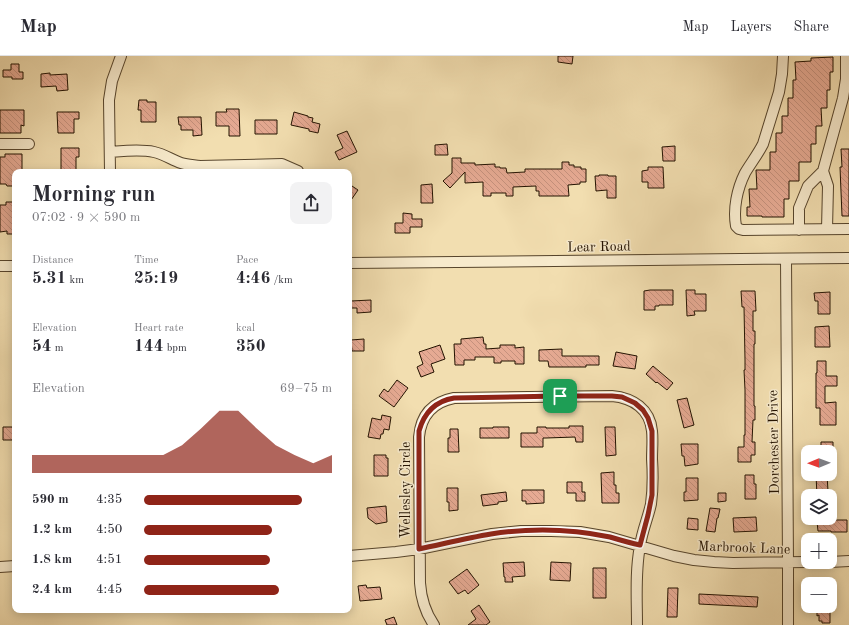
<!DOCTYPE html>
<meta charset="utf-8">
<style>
:root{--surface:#fff;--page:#f2f2f3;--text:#2b2b33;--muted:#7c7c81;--line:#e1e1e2;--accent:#8f2418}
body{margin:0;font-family:"Old Standard TT",serif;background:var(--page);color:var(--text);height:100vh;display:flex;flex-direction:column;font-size:15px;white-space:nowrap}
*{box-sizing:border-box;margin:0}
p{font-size:13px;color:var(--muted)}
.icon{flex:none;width:22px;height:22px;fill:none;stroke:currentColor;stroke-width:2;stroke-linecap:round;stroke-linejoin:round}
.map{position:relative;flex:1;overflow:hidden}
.panel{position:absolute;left:12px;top:113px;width:340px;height:444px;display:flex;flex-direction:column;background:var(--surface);border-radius:8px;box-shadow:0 2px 10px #0003}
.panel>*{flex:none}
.needle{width:26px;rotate:269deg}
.fabs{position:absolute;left:801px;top:389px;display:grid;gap:8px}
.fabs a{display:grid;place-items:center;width:36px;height:36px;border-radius:8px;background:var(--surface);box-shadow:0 2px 10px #0003;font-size:20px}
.pin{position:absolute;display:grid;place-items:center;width:34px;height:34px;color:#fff;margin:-17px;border-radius:8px;box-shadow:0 2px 6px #0006}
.round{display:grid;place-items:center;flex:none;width:42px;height:42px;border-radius:8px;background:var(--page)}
.headline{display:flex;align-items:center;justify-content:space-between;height:68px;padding:0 20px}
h1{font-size:22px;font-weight:700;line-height:30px}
.metrics{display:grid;grid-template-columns:repeat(3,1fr);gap:6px;height:68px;padding:4px 20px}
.metrics div{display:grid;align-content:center}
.metrics b{font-size:17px;font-weight:700}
.metrics small{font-size:11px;font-weight:400}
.metrics p{font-size:11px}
.chart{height:112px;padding:8px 20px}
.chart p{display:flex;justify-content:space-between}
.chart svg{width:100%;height:72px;margin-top:4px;fill:var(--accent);opacity:.7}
ul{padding:0 20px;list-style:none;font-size:13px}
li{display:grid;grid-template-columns:64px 48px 1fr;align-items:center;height:30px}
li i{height:10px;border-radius:5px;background:var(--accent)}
header{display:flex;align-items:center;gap:24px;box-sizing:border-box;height:56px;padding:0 20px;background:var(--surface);border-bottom:1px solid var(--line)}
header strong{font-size:19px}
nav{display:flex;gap:22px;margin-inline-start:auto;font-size:14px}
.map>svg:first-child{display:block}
</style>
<header>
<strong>Map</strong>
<nav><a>Map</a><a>Layers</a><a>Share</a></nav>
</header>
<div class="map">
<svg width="849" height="569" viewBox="0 0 849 569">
<defs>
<pattern id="building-back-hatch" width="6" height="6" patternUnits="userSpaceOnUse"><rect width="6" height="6" fill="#e6aa93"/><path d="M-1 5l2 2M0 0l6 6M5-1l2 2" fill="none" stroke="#c5917d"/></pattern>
</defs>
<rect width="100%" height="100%" fill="#f2deb0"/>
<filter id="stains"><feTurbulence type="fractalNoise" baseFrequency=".005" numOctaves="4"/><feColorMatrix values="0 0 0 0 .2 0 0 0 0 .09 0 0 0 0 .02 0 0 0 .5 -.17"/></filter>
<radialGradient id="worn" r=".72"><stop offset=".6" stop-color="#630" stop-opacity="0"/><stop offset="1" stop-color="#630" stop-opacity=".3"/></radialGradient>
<path fill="url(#building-back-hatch)" stroke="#231200" d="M558,0H573L572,8L558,6Z
M833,1V16H830V34H827V52H821L822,70H816V88H811V106H799V125H789V143H784V161H762V160H747V151H750L749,133H757L756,114H770V96H776V77H782V60H788V42H793V24H796L795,6L811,5V2Z
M11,8H19V16H23V23H12V21H3V14H11Z
M50,17V19L67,18L68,34L57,35L56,30L41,31V18Z
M139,44H147V46H156V66H141V54H138Z
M226,53H239L240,80H229V70H216V56H227Z
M0,54H24V70L21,69V77H0Z
M57,56H79V63H74V77H58Z
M294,56L308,60V61L313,62L312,66L320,68L318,77L309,75V73L291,69Z
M178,61H201L202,79L193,80V74H181V69H179Z
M255,64H277V78H255Z
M347,75L357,96L339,104L335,96L343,92L337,79Z
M447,88L448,99H435V89Z
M675,90V105H663L662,91Z
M61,92H79V101H76V114H61Z
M841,93H849V160H842L840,111H842Z
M5,98H22V116H15V130H7L6,128H0V101H5Z
M452,102H461V107H475V109L495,108V111H500V112H506L507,117L525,116V113H562V106H569V109H574V111H581V113H586V126H580V128L568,129L569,140H539V135H536V130L513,131V140H506V137H491V140H483V126L465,127V116L450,132L443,125L452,117Z
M648,111H663L664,132H648V126H642V115L648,114Z
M599,119H608V120H616V142H607V134L596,135L595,120H599Z
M349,128L358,134L349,147Z
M432,128L433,147H421V129Z
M6,146H15V178H7V175L0,176V149H6Z
M403,157L412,158V163H422V171H410V177H395V167H403Z
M650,234H673V249H659V250H655V254H644V235Z
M686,234H695V238H706V255H694L695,259L687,260Z
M741,235H755L756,255H753V275H755V288H754V350H755V364H753L752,386H755V399H751V406H738V391H744V379H745V334L744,314H745V304L744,251H742Z
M830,236V258H818V245H815L814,237Z
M371,244V256L357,257V252H351V245Z
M829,270L830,291H815V271Z
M483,281L484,288H486V293L500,292V289H515V292L524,291V308H515V305H501V307H494V301H475V304H464V309H455L454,288H461V283Z
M364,283V295H352L351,284Z
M440,289L445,303L431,308L434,316L421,321L417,311L423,308L419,296Z
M562,293V300H599V309H586V311H549L548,305H539V294Z
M616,296L637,300L635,313L613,310Z
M817,305H826V320H837V330H825V347L836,346V369H820V352H816V317H817Z
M653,310L673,327L667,334L657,326L656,327L646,318Z
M397,324L408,332L394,351L379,340L384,333L388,336Z
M687,342L694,369L684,372L677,344Z
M382,359L391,361L389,374L384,373L383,378H381L380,383L368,381L372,362L381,364Z
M569,370H583V386H576L575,381L546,382H543V391H521V377H537V371H546V372H569Z
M3,371H15V384H3Z
M493,371H509V382H480V372H493Z
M605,371H615L616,399L606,400Z
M450,373H458L459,396H448V382H450Z
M821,386H833V396H821Z
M681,388H698V408L685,410L684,400H682Z
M374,399H386V402H388V420H374Z
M614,416V429H616V437H619V447H602L601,417Z
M745,419H754V428H756V443H745Z
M816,419H827L828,435H826V440H817Z
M686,422H698V444L684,445V436H686Z
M567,426H582V436H585V445H576V437H567Z
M447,432H458V454L449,455V446H447Z
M522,434H544V447L526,448V445H522Z
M506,436L507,445L498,446V448L483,450L481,439Z
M718,437H726V445L718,446Z
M386,450L387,466L376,468L368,462L367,452Z
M710,452L720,453L718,462H717L715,476L706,475Z
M756,461L757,475L734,476L733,462Z
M688,462L698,463V474L687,473Z
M835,464H847V476H831V475H818L817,466L835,465Z
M524,506L525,520L512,521L513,526H505V521H504L503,507Z
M551,506L571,507L570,525L550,524Z
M593,512H606V542H593Z
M467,513L479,529L468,538L465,534L458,538L449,526Z
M366,529L367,532L380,531L382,543L360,545L358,530Z
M668,532H678L677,561H667Z
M699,538L758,541L757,551L699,548Z
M479,549L490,566L486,569H468L476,563L471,555Z
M817,550H830V567H822V565H819V559L817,560Z
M394,561L397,569H387L385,564Z"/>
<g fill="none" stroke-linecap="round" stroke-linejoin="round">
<defs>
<path id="minor" d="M783,0L782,18L779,36L763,88C758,98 751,107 745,117C737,133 733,153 736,170L739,173L743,174L849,173
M0,88H29
M110,96C124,95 140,93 154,96C164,98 172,104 181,107C187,109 193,109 200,110L282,108L298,115
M110,116L109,44L112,25L121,0
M827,173L828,130L823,115L843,42L846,23V0
M799,174V152L808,130L823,115
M786,203L788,506V569
M349,207L849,202
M0,210H15
M349,500L396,496L419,493L492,478L521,475H551L580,476L609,481L674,500L694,504L714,506L733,507L808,506
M830,506L849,505
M0,511L15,510
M434,569C425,556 421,542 420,527L419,381C421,359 433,346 454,342L612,340C633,342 650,353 652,375C653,384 652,393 652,403C653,418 653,433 651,448C648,462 642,475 640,490C635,516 637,543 637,569"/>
</defs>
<use href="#minor" stroke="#57452c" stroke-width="12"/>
<use href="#minor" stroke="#f7eacc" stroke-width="10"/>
</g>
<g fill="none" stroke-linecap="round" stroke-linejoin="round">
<defs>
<path id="route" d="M560,340H612L622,341L635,347L643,354L648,362L652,375V439L648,459L640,489C630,487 620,484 610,481C572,473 530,472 491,478C467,482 443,488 419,493V375C424,357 436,345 454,342Z"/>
</defs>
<use href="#route" stroke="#fff" stroke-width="8"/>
<use href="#route" stroke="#8f2418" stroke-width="5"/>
</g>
<g text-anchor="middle" stroke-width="3" stroke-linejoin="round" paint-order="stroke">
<g font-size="14" fill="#231200" stroke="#f7eacc">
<text transform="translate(599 190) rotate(-1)" y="5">Lear Road</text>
<text transform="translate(773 386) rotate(-91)" y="5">Dorchester Drive</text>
<text transform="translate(405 434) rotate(-90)" y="5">Wellesley Circle</text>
<text transform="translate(744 491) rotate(2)" y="5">Marbrook Lane</text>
</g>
</g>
<rect width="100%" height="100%" filter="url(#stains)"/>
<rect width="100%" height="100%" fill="url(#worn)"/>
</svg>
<div class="fabs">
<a><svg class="needle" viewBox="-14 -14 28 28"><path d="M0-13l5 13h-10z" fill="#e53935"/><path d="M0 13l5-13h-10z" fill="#7c7c81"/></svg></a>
<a><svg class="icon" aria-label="layers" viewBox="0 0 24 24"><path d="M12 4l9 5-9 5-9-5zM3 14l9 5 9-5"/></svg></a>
<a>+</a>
<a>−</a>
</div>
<div class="pin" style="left:560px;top:340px;background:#1e9e55"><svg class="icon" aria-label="arrive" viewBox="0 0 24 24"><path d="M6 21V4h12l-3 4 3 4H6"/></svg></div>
<section class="panel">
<div class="headline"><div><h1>Morning run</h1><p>07:02 · 9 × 590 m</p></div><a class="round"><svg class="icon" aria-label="share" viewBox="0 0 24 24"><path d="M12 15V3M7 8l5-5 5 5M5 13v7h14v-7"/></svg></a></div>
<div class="metrics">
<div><p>Distance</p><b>5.31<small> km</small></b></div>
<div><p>Time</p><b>25:19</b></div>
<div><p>Pace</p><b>4:46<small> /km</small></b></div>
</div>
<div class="metrics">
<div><p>Elevation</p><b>54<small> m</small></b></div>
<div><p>Heart rate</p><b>144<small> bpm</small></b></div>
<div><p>kcal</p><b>350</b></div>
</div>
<div class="chart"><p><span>Elevation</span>69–75 m</p>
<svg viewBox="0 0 160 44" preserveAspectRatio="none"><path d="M0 44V33L10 33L20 33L30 33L40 33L50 33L60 33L70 33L80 27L90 17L100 6L110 6L120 17L130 27L140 33L150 38L160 33V44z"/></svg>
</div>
<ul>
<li><b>590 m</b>4:35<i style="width:84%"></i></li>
<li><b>1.2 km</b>4:50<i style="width:68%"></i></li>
<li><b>1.8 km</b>4:51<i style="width:67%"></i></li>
<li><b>2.4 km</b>4:45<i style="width:72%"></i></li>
</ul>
</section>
</div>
